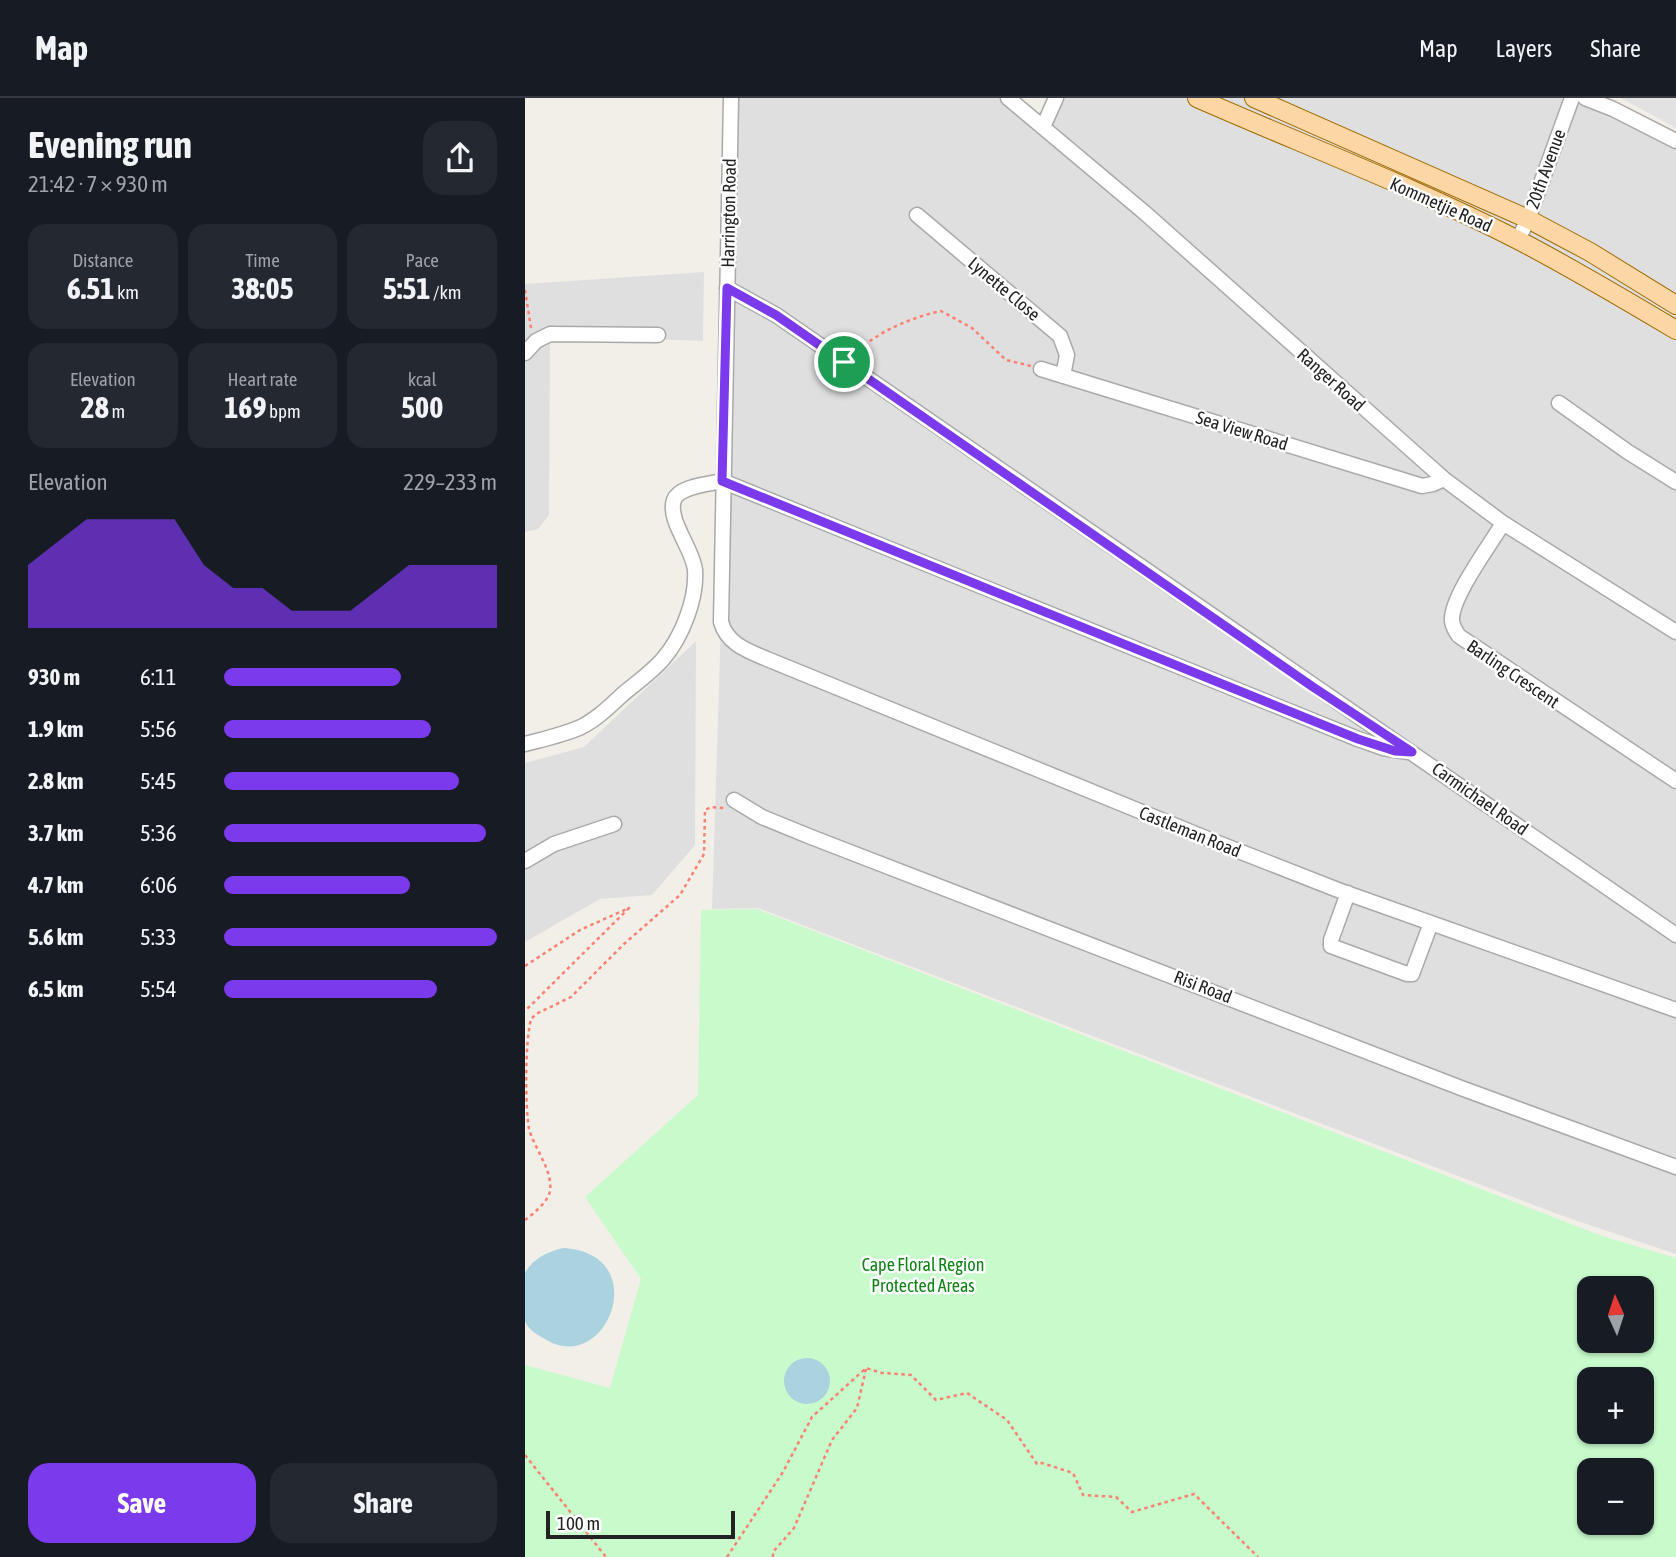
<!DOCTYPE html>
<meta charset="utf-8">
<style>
:root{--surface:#171b24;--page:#242831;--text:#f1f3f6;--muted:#9ea1a6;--line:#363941;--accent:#7c3aed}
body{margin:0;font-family:"Asap Condensed",sans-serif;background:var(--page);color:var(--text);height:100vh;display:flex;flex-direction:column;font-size:26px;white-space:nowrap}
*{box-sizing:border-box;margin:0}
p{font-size:23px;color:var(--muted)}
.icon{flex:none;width:38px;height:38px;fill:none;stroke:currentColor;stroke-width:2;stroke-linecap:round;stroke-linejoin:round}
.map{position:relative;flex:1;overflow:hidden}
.sheet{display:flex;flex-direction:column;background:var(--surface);width:525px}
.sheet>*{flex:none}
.needle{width:46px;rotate:357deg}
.buttons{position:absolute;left:1052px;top:1178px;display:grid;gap:14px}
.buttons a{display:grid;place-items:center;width:77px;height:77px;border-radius:14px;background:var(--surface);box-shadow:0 2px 5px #0004;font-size:35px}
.scale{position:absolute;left:21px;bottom:18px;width:189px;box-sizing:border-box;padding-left:7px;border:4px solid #222;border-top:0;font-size:19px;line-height:24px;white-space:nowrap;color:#222;-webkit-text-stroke:5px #fff;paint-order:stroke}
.pin{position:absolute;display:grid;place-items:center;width:60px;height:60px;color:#fff;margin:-30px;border:4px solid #fff;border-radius:50%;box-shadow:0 2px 7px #0007}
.round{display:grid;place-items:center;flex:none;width:74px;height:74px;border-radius:21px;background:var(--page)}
.headline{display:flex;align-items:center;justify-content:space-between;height:119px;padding:0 28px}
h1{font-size:38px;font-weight:700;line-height:52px}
.metrics{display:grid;grid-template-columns:repeat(3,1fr);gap:10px;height:119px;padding:7px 28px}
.metrics div{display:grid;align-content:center;border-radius:18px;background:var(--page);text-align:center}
.metrics b{font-size:30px;font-weight:700}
.metrics small{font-size:19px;font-weight:400}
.metrics p{font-size:19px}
.chart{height:196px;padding:14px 28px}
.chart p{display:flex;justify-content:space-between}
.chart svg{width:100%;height:126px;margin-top:7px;fill:var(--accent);opacity:.7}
.primary-button{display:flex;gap:14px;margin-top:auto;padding:14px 28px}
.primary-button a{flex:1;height:80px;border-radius:21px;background:var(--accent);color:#fff;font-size:28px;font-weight:700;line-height:80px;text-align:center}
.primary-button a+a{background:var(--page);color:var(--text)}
ul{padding:0 28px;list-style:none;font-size:23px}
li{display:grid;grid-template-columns:112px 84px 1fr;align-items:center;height:52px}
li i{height:18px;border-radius:9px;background:var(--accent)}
header{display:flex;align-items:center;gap:42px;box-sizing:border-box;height:98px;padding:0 35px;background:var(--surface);border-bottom:2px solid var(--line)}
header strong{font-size:33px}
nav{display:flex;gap:38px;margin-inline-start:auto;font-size:24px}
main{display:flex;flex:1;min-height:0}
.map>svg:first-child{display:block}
</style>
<header>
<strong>Map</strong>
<nav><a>Map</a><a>Layers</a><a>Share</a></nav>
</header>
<main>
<section class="sheet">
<div class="headline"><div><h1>Evening run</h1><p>21:42 · 7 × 930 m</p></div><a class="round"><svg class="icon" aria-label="share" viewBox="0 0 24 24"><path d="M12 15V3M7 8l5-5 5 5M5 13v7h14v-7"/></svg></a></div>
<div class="metrics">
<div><p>Distance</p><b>6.51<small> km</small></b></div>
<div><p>Time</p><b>38:05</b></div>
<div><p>Pace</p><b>5:51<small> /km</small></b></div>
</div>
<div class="metrics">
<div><p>Elevation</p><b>28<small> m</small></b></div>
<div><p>Heart rate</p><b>169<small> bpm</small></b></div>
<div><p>kcal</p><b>500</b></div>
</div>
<div class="chart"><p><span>Elevation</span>229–233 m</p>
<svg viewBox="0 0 160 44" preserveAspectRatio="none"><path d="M0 44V22L10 14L20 6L30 6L40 6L50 6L60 22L70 30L80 30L90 38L100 38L110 38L120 30L130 22L140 22L150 22L160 22V44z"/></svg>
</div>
<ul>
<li><b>930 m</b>6:11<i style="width:65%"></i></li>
<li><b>1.9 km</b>5:56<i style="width:76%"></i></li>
<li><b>2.8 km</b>5:45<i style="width:86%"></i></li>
<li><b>3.7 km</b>5:36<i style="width:96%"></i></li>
<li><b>4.7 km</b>6:06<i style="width:68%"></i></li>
<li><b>5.6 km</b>5:33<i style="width:100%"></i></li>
<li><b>6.5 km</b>5:54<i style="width:78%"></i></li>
</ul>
<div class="primary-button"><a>Save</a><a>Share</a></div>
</section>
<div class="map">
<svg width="1151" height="1459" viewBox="0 0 1151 1459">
<rect width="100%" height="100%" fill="#f2efe9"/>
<path fill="#e0dfdf" d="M206,0H483L518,29L531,0H1060L1151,43V1156L1035,1117L233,810L187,811L196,524Z
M179,174L178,243L25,237L24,417L13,431L0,434V186Z
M171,543L170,747L127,797L75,801L0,844V665L59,649Z"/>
<path fill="#c8facc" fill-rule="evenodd" d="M232,811L1077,1138L1151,1160V1459H0V1267L85,1290L116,1181L60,1099L173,997L176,812ZM1064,1190H1116V1242H1064ZM1064,1281H1116V1334H1064ZM1064,1372H1116V1424H1064Z"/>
<path fill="#e2e2e2" d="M1096,0H1151V30Z"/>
<path fill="#aad3df" d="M38,1150C130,1155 82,1280 20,1241C13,1237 3,1232 0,1223C0,1212 0,1187 0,1175C8,1160 23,1154 38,1150Z
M259 1283a23 23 0 1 1 46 0a23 23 0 1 1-46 0Z"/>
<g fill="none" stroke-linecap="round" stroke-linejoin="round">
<defs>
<path id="minor" d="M206,0L196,524C202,546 223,553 242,561L688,743L813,792L1151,912
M483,0L620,115L919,381L978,425L1151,534
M1060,0L1088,11L1151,43
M518,29L531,0
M392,117L535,238L542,257L538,278
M993,142L1003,121L1047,0
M202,190L251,217L1151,837
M0,255L11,243L25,236L133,237
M516,271L897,388L908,386L919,381
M1034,305L1103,354L1151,384
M978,425C966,446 925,500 927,523C928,529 931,534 934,538L1151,683
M0,646C19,641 38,637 56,629C72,621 85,608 98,596C111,585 127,574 138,561C157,539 172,501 170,472C168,451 142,422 149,402C154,388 185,386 197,383L833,641L858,650L883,654
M209,702L237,719L286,739L936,990L1151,1069
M0,763L29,746L89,726
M823,795L806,842V848L882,876H887L906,825"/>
<path id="major" d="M672,0C779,47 889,89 993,142C1047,170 1099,201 1151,232
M729,0L1003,121L1065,154L1151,207"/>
</defs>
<use href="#minor" stroke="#a9a9a9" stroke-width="17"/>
<use href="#major" stroke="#a06b00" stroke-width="20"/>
<path stroke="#fa8072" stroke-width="2.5" stroke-dasharray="3.5 3.5" stroke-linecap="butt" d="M0,192L6,230
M328,256C353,234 384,220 416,213L447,230L481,262L506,268
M0,868L55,832L104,810L0,913
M0,1122C9,1115 23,1104 25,1093C28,1072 9,1050 4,1031C0,1008 0,944 6,921L11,916L46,899L99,846L155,797L179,756L180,712L186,709L199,710
M0,1357L81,1459
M202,1459L258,1374L287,1319L341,1270L357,1275L386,1277L411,1302L442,1295L482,1322L512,1366L517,1365L548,1375L558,1397L591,1399L607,1414L669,1396L733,1459
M248,1459V1454L269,1430L307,1342L332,1310L341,1271"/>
<use href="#minor" stroke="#fff" stroke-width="14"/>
<use href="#major" stroke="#fcd6a4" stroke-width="18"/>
</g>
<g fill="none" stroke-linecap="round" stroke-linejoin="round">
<defs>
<path id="route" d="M202,190L251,217L788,589L887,654L870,653L833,641L197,383Z"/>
</defs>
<use href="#route" stroke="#fff" stroke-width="14"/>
<use href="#route" stroke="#7c3aed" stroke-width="9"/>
</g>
<g text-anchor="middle" stroke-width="5" stroke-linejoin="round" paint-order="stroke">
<g font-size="18" fill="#222" stroke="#fff">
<text transform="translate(1021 71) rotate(-70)" y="6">20th Avenue</text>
<text transform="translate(916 107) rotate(24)" y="6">Kommetjie Road</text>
<text transform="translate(204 115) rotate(-89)" y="6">Harrington Road</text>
<text transform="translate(479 191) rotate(40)" y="6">Lynette Close</text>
<text transform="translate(806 282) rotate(42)" y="6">Ranger Road</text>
<text transform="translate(717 333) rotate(17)" y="6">Sea View Road</text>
<text transform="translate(988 576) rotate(34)" y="6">Barling Crescent</text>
<text transform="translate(955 701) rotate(35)" y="6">Carmichael Road</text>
<text transform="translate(665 734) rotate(22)" y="6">Castleman Road</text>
<text transform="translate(678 889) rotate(21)" y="6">Risi Road</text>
</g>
<g font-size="18" fill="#0c8416" stroke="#fff">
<text x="398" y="1173">Cape Floral Region<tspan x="398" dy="21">Protected Areas</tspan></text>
</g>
</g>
</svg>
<div class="buttons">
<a><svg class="needle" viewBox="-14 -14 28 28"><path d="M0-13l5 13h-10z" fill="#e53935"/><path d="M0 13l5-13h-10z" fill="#9ea1a6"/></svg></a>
<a>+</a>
<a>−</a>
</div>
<div class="scale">100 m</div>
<div class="pin" style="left:319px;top:264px;background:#1e9e55"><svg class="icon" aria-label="arrive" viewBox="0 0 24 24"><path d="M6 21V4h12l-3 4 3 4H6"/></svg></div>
</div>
</main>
